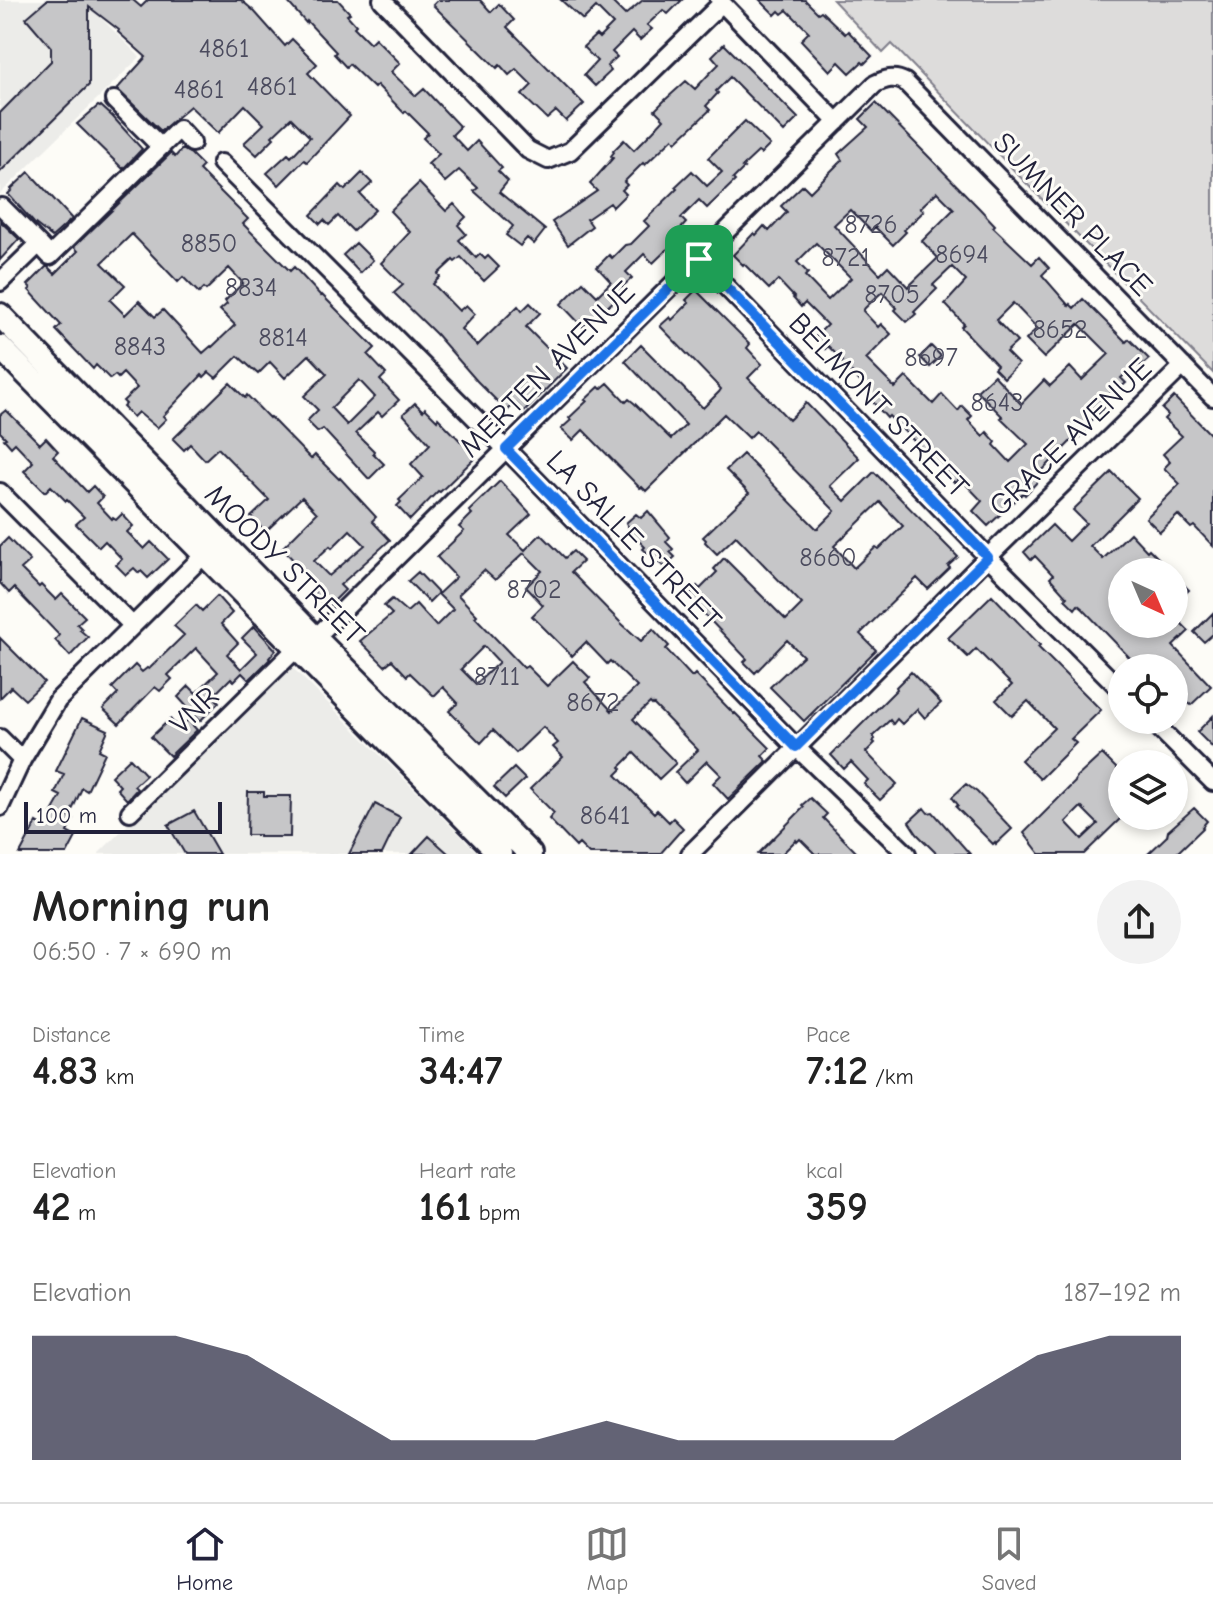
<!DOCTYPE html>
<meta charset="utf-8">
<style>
:root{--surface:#fff;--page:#f2f2f2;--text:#222;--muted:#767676;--line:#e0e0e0;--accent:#22223b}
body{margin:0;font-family:"Comic Neue",sans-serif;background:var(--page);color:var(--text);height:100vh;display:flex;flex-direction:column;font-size:30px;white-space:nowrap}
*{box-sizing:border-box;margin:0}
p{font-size:26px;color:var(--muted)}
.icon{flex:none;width:44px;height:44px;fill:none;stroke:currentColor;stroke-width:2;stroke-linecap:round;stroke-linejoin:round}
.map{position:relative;height:854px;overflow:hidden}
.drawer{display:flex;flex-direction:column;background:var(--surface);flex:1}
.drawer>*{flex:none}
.needle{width:52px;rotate:136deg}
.tools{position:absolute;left:1108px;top:558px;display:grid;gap:16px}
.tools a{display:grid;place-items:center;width:80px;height:80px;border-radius:50%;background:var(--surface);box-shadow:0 4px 12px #0003;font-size:40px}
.scale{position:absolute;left:24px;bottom:20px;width:198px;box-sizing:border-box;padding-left:8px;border:4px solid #22223b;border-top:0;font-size:22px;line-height:28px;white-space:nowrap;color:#22223b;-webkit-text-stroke:6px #fdfcf7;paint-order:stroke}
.pin{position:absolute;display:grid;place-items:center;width:68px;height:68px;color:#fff;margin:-34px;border-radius:16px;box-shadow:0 4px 12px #0006}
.round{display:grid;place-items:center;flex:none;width:84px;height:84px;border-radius:42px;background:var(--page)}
.overview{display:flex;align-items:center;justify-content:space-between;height:136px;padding:0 32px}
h1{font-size:44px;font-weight:600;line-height:60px}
.metrics{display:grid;grid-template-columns:repeat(3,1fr);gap:12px;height:136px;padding:8px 32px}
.metrics div{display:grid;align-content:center}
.metrics b{font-size:40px;font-weight:600}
.metrics small{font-size:22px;font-weight:400}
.metrics p{font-size:22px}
.chart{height:224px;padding:16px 32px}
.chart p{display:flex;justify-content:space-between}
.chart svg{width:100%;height:144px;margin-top:8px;fill:var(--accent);opacity:.7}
.menu{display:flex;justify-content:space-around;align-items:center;height:112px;border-top:2px solid var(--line);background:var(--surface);font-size:22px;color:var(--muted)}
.menu a{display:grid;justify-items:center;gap:4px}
.menu .current{color:var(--accent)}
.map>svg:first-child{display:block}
</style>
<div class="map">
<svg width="1213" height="854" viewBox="0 0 1213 854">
<rect width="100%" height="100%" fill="#fdfcf7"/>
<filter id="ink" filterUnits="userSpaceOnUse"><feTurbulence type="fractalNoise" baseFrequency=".0125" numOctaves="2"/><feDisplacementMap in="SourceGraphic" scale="16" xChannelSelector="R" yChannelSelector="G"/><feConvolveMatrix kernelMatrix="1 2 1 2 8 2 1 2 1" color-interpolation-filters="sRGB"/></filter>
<g filter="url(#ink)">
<path fill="#ecece9" d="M0,0H83L140,57L0,194Z
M290,665L479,854H98Z"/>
<path fill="#dddcdb" stroke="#807f8b" stroke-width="2" d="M833,0H1213V373L1029,186L892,44L883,53Z"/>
<path fill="#c6c6c8" stroke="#22223b" stroke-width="2" fill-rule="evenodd" d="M47,0H133L141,7L148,0H241L254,11L285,46L292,39L317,64L308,73L350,116L307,162L304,160L279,185L267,173L288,154L291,157L310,137L291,118L272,136L274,138L257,155L244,143L264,124L245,105L218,133L190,106L161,131L117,89L146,57L118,32L119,30L89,7V85L0,172V113L51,61V47L26,18Z
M286,0H338L350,13L347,15L356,25L354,27L370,43L375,38L400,63L391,72L416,96L424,89L460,127L452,135L467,151L477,141L502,168L498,171L508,181L499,192L545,230L534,244L527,238L520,246L506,235L513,226L474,191L478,188L459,170L445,182L428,164L439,154L423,138L428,133L406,111L404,113L377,85L374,88L349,64L346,67L334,54L336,52L307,21L306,23Z
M438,0H480L491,12L499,4L514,20L507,27L584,104L566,121L556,111L547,119L522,95L532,85L516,69L509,75L500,65L497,68L433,5Z
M561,0H610L625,15L643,0H682L668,14L663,10L647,25L652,29L640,40L632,32L612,52L617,57L607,66L611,71L595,86L584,75L597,61L583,47L596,35L599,38L613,24L596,7L583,20Z
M760,0H805L818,13L821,11L845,34L848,31L872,56L864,64L862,62L850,73L839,62L830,71L801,40L809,32L787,10L782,14L779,11L775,15Z
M724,44L798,118L784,132L730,77L716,91L718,93L706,106L710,110L676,142L673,138L645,165L643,163L624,182L627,185L622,190L626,194L613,207L610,203L587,219L592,226L568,245L552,222L597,191L590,184L613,158L611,156L614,152L613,151L624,140L634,150L653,131L664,119L655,110L665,100L686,81L695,89L710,73L719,64L712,56Z
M876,103L980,209L995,225L993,227L1032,264L1039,257L1049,268L1042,275L1069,306L1070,304L1074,308L1083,299L1126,342L1129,339L1149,359L1141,366L1139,364L1137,366L1136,364L1121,378L1126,383L1118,390L1116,388L1100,403L1104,408L1088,424L1090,427L1076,440L1074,438L1036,477L1039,480L1025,495L1023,493L988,526L973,511L982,501L960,478L955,483L945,473L949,470L934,454L930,457L889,416L887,418L864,392L867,389L852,373L850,375L840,365L843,361L828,346L825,349L814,338L827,325L805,303L801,307L793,298L794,297L778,280L769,289L744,264L743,265L733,255L754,233L756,235L764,226L769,231L787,212L781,206L803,185L810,192L842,160L838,154L868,127L860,119ZM937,192L954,209L922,241L938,258L908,287L888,266L880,274L834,225L850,210L871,231L875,227L893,245L906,232L904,230L924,211L920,208ZM816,243L851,278L828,300L805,276L808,273L797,262ZM952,267L966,281L945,304L964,324L961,327L997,365L994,368L1004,378L1018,364L1006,352L1017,342L996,320L1013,303L1037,328L1026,340L1044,358L1079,324L1109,354L1082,380L1070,367L1050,386L1044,380L1021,404L994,375L977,391L1003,417L1001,418L1028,444L1010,462L994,445L996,442L987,432L983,436L968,420L972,416L962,406L958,411L942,394L933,404L906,377L895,388L866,359L891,334L881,324L878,327L863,311L865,308L882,292L897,308L895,310L907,322L916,314L914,312L937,289L933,285Z
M98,106L100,107L101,106L113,117L142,149L123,169L77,124Z
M745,121L770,145L761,154L758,152L742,167L744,168L733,179L735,181L707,208L699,200L681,218L686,223L677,233L680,237L653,263L644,254L626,272L632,278L622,287L625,290L596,318L594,317L583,327L561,304L583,282L597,296L611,282L597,267L609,255L612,258L625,245L631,244L649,226L644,221L677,189L675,187L692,171L707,186L722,172L708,158Z
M182,149L191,154L203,166L199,170L248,219L243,224L290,271L294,267L321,296L322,295L375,348L368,355L386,374L380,380L399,400L382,416L378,412L356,433L374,451L373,453L384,464L369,479L323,429L318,432L307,421L318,410L304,396L327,374L309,355L285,378L270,362L258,374L238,356L216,378L209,372L204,377L202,375L163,416L166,419L157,428L138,412L133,417L123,407L126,404L123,401L137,388L123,373L118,378L115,375L110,379L96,365L93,369L56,330L61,325L29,290L31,288L28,285L47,266L55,274L78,251L74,247L171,153L175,157ZM132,234L178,282L183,277L199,293L204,288L206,290L229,268L243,283L225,301L227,304L220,310L235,325L212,347L211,346L203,353L163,310L155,317L139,301L125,315L110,300L125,285L102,263ZM359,380L375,397L347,425L331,408Z
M29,172L72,219L52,237L34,223L8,194L12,190L11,189Z
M362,173L372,183L360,194L375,210L353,231L338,216L329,225L324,220L320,224L311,215L340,185L345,190Z
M419,183L446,211L454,204L466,217L458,225L466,234L459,240L476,258L480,254L485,259L488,256L499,267L484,281L461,257L455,262L453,260L438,274L440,277L433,284L459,311L466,305L475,314L461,329L477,346L518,306L522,311L530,303L540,313L526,327L567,368L524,412L515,403L507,411L477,381L436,334L394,293L403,285L381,263L410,232L390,211Z
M0,221L19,239L0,260Z
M356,243L373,260L360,273L343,255Z
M696,290L750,344L747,348L762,364L748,378L768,398L789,420L806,403L859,458L830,486L845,501L874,472L958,557L948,566L950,568L928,589L917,578L860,634L876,650L804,721L770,687L803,656L787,640L755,673L744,662L747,659L688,597L697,586L700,589L717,572L714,569L724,558L786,620L802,604L736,536L717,554L705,542L706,540L703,537L749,493L726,470L743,454L817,529L835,511L756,431L749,438L724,414L646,491L642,487L640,488L583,430L573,440L561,429L571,420L569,418L587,401L585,400L599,387L601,389L608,383L626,402L629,399L634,403L671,439L686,425L625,361L641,345L703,408L719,392L721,389L660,326L670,317L672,320L689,303L686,300ZM880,502L903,526L879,549L876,547L854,568L834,546Z
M931,346L941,356L930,367L920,357Z
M230,383L245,398L247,395L269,418L270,417L311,459L315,455L339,479L340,478L376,517L372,521L390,540L340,585L345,590L327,608L313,593L318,588L314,582L282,548L317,513L302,497L265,532L251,517L269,500L218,448L205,460L190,444L184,450L173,439ZM350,530L365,545L329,576L314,561L330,546L332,548Z
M1174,397L1213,437V546L1194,526L1191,528L1178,515L1160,532L1146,518L1180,484L1164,468L1170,462L1163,454L1182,436L1164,419L1168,415L1162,409Z
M415,403L423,411L425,408L437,420L438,418L476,457L440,492L438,491L410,520L397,506L401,502L399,500L423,477L411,464L430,444L403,414Z
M6,410L40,444L46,438L58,451L53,456L87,492L93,486L103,497L97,503L112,519L113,518L116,520L122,514L133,526L127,532L144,549L151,542L168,559L148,578L141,571L139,573L134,568L126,575L116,565L122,559L105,541L99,547L76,524L84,517L67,500L66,501L51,486L45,492L24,471L33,462L15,443L11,447L4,439L6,438L0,432V415Z
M1112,472L1138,498L1090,546L1103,559L1130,533L1147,551L1149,549L1165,565L1158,572H1122V624H1143L1157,639L1178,620L1189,631L1173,646L1211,686L1191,705L1187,702L1174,715V668H1135L1130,662L1132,660L1083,609L1078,605L1075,609L1065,599L1067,597L1050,578L1053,575L1035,556L1031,560L1024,552L1052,525L1068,541L1086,523L1073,510Z
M500,481L531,514L509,535L525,550L541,534L565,558L573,551L583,561L571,572L621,623L641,641L653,629L669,646L666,649L692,677L695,674L734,714L735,713L770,748L762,756L767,761L728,799L713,783L721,775L707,761L685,783L675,772L698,750L653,704L652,705L650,703L633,719L676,763L659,779L634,753L620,767L622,769L616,775L654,813L657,810L669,822L673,818L683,828L660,854H589L579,844L576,847L549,819L554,813L530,789L563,757L553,747L558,743L543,727L516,753L493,730L481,743L449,711L458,703L443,687L434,696L410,673L407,676L392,660L385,666L360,641L392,614L384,606L392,599L407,612L416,604L436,626L453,609L438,594L456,577L437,557L464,531L459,527L472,514L469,511ZM524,553L542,571L526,587L543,605L532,616L572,656L586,642L607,664L610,661L637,687L612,711L585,682L590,678L573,661L547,686L527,666L524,668L475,617L477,615L458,595L484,570L495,580ZM484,646L499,662L476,684L461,669Z
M648,511L670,537L666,542L673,549L670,552L675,557L664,567L643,549L645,547L634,536L626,523L636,514L641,518Z
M8,538L30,561L21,569L39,587L41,585L56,600L62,594L85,617L77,624L82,629L80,630L88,637L70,656L55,640L59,635L14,588L9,593L0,583V546Z
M418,572L438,593L429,602L408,581Z
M1174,575L1189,590L1174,604Z
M992,595L1040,645L1038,647L1101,710L1071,739L1076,743L1040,779L1021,760L1054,728L1028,701L1012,716L996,700L1012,685L976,649L968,657L948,638Z
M217,596L232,613L221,624L238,643L227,654L241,669L257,653L242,638L254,626L276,650L269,658L270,659L249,680L242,673L234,681L231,678L213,696L219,702L200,721L178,697L189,686L196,693L218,672L196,648L168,675L172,679L160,691L155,687L119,724L103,709L118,694L112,688L135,665L142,672L147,668L149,669L184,635L174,626L196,605L202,611Z
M1213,613V634L1204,642L1194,632Z
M0,638L44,682L25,700L11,687L0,698Z
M911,672L941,703L925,718L917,709L902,724L897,719L893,724L890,720L873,736L875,739L873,741L875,743L866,752L897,784L880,800L864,784L868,780L851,762L844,769L831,755L897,689L896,687Z
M1213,716V748L1197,732Z
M82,718L108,730L99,750L105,753L87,791L82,788L69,817L74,819L67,832L76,837L67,854H20L37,822L44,826L61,796L55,793L64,774L56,771Z
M170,719L179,729L188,720L197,730L170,756L151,737Z
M1102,754L1122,774V817L1084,854H1040L1024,833L1075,782L1076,778ZM1081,807L1098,824L1082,839L1066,822Z
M130,758L146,775L134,786L137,789L127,800L117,789L120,786L111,776Z
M514,768L525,779L505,798L494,787Z
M966,784L977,792L1012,829L996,844L995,842L993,844L956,807L958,805L952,797Z
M248,792H264V796H291L290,837H259V835H247Z
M810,798L827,814L823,818L858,854H815L800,839L797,842L796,840L782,854H758L804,807L802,805Z
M375,804L400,817L382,854H349Z
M924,808L928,813L933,812L970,854H937L917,834L909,822Z
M1194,808L1207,821L1202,827L1203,828L1176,854H1148L1167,836L1168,831Z
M194,811L219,854H185L168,825Z
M429,836L449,854H412Z"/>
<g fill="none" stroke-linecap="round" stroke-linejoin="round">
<defs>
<path id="street" d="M382,0L528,150L548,160L570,151L722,3
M719,0L837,122
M114,100L161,147
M221,163L506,449L796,747L907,854
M2,207L39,244
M699,259L988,557L1122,691
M0,282L39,244L50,256L179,129L192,143
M0,492L132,625
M315,638L875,84C885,79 894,76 905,82L1213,397
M1151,720L1213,782
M0,738L22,760
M0,807L22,760L58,700L212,547
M130,812L297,648
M690,854L988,557L1183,366"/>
<path id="secondary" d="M0,315L315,638L530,854
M0,347L500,854"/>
</defs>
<use href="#street" stroke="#22223b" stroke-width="22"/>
<use href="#secondary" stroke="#22223b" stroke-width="28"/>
<use href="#street" stroke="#fdfcf7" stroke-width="16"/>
<use href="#secondary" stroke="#fdfcf7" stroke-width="22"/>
</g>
</g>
<g fill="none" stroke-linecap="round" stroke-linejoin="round" filter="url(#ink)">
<defs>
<path id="route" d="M699,259L988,557L796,747L506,449Z"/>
</defs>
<use href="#route" stroke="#fff" stroke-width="16"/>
<use href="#route" stroke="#1a73e8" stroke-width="10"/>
</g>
<g text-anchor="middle" stroke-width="6" stroke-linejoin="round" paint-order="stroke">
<g font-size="26" fill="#4b4b5e">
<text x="224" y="57">4861</text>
<text x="272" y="95">4861</text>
<text x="199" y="98">4861</text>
<text x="871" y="233">8726</text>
<text x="209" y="252">8850</text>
<text x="962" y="263">8694</text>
<text x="846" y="266">8721</text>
<text x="251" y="296">8834</text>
<text x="892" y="303">8705</text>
<text x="1060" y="338">8652</text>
<text x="283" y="346">8814</text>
<text x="140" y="355">8843</text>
<text x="931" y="366">8697</text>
<text x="997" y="411">8643</text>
<text x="828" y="566">8660</text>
<text x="534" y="598">8702</text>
<text x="497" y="685">8711</text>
<text x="593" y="711">8672</text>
<text x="605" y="824">8641</text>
</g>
<g font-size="30" fill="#22223b" stroke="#fdfcf7">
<text transform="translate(1073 214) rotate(46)" y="10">SUMNER PLACE</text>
<text transform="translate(547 369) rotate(-45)" y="10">MERTEN AVENUE</text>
<text transform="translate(879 405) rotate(46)" y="10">BELMONT STREET</text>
<text transform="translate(1070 437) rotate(-44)" y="10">GRACE AVENUE</text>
<text transform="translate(634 540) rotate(46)" y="10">LA SALLE STREET</text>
<text transform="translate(285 564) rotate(45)" y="10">MOODY STREET</text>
<text transform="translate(194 710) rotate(-44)" y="10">VNR</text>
</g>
</g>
</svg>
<div class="tools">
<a><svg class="needle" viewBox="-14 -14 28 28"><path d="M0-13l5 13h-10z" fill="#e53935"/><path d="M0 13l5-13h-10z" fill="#767676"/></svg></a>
<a><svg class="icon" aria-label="locate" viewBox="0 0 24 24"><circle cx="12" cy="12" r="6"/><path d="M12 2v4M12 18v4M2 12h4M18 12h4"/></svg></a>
<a><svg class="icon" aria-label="layers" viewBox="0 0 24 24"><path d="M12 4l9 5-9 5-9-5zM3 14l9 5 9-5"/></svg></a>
</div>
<div class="scale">100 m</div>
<div class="pin" style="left:699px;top:259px;background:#1e9e55"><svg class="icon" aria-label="arrive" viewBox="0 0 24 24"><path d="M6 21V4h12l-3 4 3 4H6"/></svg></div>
</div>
<section class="drawer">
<div class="overview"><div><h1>Morning run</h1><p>06:50 · 7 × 690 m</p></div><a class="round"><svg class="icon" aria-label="share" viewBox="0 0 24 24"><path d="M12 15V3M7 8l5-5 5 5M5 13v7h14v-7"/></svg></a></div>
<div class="metrics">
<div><p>Distance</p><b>4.83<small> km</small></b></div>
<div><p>Time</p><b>34:47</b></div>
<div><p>Pace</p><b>7:12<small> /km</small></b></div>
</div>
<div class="metrics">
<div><p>Elevation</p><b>42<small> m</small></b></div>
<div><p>Heart rate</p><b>161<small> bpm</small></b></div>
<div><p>kcal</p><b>359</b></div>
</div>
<div class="chart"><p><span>Elevation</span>187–192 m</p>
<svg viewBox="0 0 160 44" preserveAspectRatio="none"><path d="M0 44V6L10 6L20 6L30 12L40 25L50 38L60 38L70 38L80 32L90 38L100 38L110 38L120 38L130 25L140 12L150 6L160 6V44z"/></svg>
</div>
</section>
<nav class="menu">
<a class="current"><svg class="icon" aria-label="home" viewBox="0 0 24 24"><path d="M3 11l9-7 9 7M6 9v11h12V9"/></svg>Home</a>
<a><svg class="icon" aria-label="map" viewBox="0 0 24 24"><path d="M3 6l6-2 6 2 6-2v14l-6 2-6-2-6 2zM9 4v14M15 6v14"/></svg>Map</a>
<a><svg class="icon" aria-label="saved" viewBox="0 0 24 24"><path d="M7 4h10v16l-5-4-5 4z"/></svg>Saved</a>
</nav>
